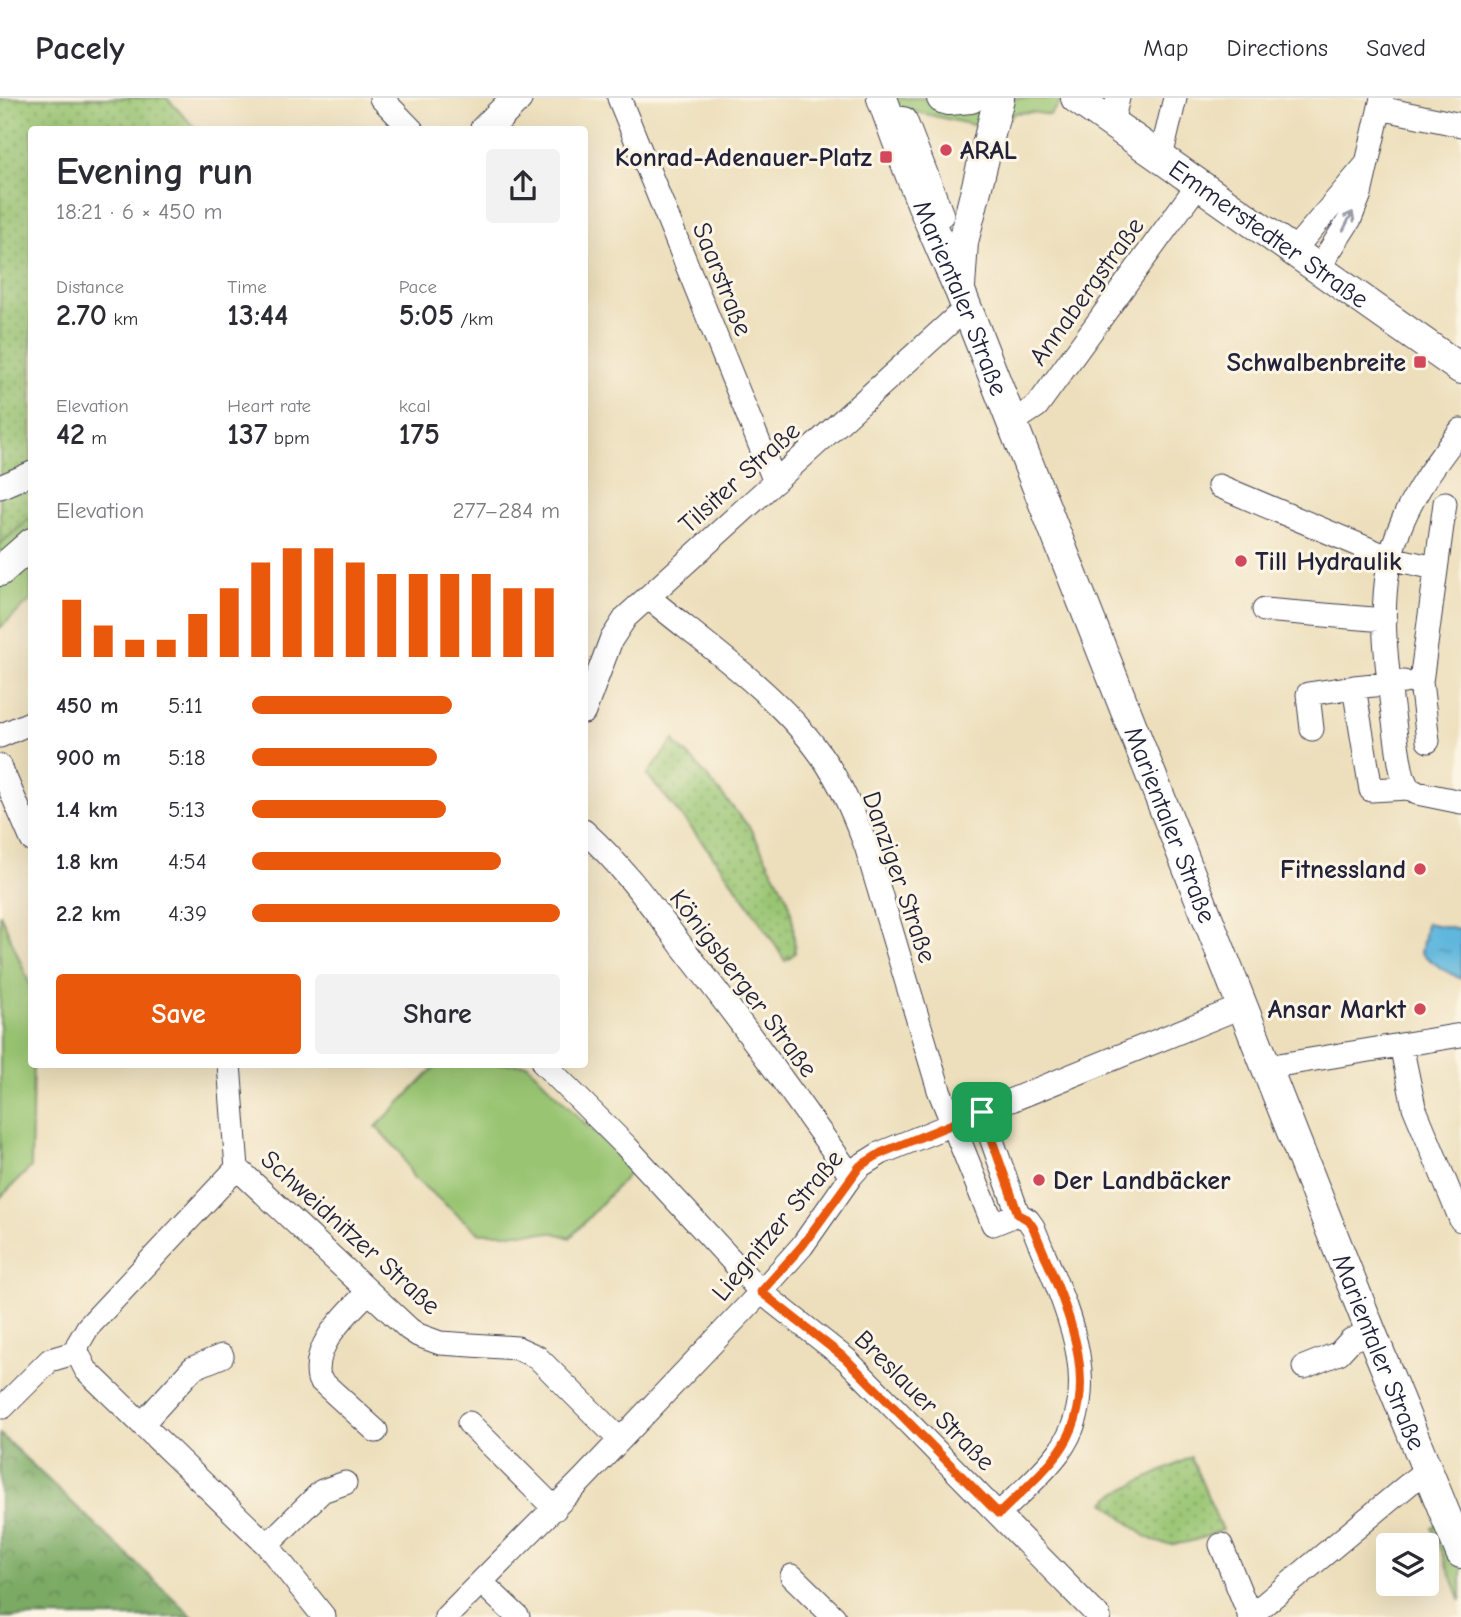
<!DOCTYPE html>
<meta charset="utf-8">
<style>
:root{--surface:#fff;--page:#f2f2f3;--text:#2b2b33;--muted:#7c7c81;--line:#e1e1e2;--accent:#ea580c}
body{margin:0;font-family:"Comic Neue",sans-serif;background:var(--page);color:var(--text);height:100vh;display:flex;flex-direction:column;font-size:26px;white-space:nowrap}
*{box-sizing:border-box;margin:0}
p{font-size:23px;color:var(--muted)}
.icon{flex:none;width:38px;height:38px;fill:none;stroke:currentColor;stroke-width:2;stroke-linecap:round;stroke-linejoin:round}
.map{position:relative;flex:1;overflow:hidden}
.sheet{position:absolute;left:28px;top:28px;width:560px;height:942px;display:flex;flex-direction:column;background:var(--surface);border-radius:7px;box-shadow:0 7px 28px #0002}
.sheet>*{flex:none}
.controls{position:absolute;left:1376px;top:1435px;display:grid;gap:14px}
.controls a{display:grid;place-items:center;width:63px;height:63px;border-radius:7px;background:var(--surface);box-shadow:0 7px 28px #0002;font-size:35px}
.pin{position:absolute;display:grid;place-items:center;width:60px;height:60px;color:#fff;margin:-30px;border-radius:14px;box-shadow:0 4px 10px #0006}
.round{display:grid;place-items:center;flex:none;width:74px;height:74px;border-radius:7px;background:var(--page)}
.summary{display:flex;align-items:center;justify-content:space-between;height:119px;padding:0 28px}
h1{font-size:38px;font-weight:700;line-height:52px}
.stats{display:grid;grid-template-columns:repeat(3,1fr);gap:10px;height:119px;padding:7px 28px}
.stats div{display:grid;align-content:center}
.stats b{font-size:30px;font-weight:700}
.stats small{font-size:19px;font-weight:400}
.stats p{font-size:19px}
.chart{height:196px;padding:14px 28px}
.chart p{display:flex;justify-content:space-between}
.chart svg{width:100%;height:126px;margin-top:7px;stroke:var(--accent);stroke-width:6}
.action{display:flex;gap:14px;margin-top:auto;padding:14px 28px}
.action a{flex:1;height:80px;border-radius:7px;background:var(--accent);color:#fff;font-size:28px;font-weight:700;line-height:80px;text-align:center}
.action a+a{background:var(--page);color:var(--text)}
ul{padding:0 28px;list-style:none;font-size:23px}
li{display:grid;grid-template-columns:112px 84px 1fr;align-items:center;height:52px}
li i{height:18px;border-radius:9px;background:var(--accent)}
header{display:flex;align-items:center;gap:42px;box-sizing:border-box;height:98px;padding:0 35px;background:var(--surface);border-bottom:2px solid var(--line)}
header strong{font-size:33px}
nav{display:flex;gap:38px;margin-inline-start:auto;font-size:24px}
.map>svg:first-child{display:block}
</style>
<header>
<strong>Pacely</strong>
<nav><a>Map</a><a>Directions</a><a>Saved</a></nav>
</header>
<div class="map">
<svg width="1461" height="1519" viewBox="0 0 1461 1519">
<defs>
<pattern id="forest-crowns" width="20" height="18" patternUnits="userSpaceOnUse" patternTransform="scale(1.75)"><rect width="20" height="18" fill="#7aaa64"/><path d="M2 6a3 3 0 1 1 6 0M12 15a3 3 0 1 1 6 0" fill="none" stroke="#648a54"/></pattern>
<pattern id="park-dots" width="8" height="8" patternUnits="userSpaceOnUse" patternTransform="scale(1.75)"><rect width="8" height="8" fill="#99c572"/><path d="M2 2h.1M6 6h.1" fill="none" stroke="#7ca05f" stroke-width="1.8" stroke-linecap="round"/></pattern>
<pattern id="water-ripples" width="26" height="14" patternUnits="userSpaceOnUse" patternTransform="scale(1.75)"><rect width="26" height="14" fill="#60b7dd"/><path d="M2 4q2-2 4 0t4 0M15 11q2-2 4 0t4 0" fill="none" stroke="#4f94b4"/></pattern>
</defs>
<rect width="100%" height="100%" fill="#fcf5e5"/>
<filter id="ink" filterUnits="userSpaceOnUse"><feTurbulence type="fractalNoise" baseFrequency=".0143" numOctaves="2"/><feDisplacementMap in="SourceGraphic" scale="14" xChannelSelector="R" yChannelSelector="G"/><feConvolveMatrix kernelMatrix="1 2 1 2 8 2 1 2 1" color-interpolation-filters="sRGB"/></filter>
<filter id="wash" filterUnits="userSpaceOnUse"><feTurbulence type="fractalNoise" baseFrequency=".00686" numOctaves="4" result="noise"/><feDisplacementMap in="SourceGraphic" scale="28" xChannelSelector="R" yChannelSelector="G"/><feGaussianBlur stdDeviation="1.57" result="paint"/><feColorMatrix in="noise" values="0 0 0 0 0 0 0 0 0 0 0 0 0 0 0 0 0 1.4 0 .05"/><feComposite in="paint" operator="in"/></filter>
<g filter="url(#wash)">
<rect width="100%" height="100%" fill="#eddfbc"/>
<path fill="#99c572" stroke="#5e7456" stroke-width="2" d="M874,0H1064L1050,17L1031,14L1015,15L1009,20L982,29L876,5Z
M31,419V502L0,530V446Z
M0,815L31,889L32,966H33L31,1069L0,1100Z
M438,966H527L588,1029L634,1070L570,1140L555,1135H479L413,1079L400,1054L376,1029Z
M1461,1417V1503L1432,1429Z"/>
<path fill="url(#forest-crowns)" stroke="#4e6650" stroke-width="2" d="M0,1336L193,1519H0Z"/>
<path fill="url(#park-dots)" stroke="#5e7456" stroke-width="2" d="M0,0H167L196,31L32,32L31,419L0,446Z
M674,641L677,647L694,663L750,730L788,801L793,824L795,855L785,863C745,796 698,736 647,677Z
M1191,1359L1222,1432C1157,1459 1155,1447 1105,1404L1114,1396Z"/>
<path fill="url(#water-ripples)" stroke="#416c8c" stroke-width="2" d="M1426,825L1461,832V881L1442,871L1421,855Z"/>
</g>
<g filter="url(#ink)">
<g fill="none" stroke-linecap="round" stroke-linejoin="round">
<defs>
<path id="minor" d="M381,0L412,32
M619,0L775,384
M1380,10L1461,27
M895,19L905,21L942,117
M1112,24L1118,0
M1161,59L1175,0
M1293,153L1365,68
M1318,171L1350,121L1360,96L1382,0
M1011,325L1037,308L1199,85
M1461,332C1437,363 1413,395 1399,432C1376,489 1385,556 1393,616C1396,637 1398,659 1403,679L1408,690L1417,695L1461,704
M1219,388L1390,460L1435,470
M0,389L32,375
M648,499C705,546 779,597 821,657C841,685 854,717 866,748L939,992L993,1126L1018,1116L982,1014
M1264,512L1385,522
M1404,584L1354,589L1371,692L1408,690
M584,614L611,542L626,519L966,210
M1312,631L1308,596L1354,589
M0,638L32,624
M1428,643L1421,584L1445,405
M0,668L32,742
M584,733C623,768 653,810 684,851C742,925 797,1001 851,1078
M1401,947L1414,1009L1461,1122
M229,966L237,1070L409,1231L418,1237L440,1245L517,1250L537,1259L620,1342
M544,966L625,1047L761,1194L846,1261L1099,1519
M1267,969L1461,937
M237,1070L88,1229L78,1246L77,1254L86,1272L267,1447L324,1519
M368,1194C346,1217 312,1246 319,1281L376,1333
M1304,1269L1339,1255L1351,1242L1371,1234
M3,1309L50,1262L77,1254
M143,1325L193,1270L222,1258
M469,1325L555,1411
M999,1416C1019,1396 1042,1377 1059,1354C1109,1285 1060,1198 1033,1129L1028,1122L1018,1116
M267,1447L322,1393L345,1385
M1221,1447L1250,1518
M792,1478L834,1519
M481,1484L518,1519
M446,1519L582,1382L761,1194L802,1148L851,1078L860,1068L881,1055L1243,908
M1249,1519L1427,1371"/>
<g id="major">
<path id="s1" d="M882,0C905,66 931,130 960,193L1371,1234L1461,1455"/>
<path d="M942,0L949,2L971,0"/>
<path id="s2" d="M1076,0L1461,271"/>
<path d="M485,32L517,0"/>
<path d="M960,189L963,144L999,0"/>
<path d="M0,473L32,445"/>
</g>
</defs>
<use href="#minor" stroke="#403e4e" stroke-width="25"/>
<use href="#major" stroke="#403e4e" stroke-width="32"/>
<use href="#minor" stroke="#fff" stroke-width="23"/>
<use href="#major" stroke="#fff" stroke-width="30"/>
</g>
<defs><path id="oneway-shaft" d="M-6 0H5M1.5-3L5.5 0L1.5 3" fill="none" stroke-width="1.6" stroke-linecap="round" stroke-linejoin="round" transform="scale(1.75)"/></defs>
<use stroke="#9c9ca7" href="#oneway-shaft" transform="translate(1348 123) rotate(-63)"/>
</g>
<g fill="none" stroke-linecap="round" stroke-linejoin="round" filter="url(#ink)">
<defs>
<path id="route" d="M982,1014L1018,1116L1028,1122L1033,1129C1060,1197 1109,1285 1059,1354C1042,1377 1019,1396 999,1416L846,1261L761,1194L802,1148L860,1068L881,1055Z"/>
</defs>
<use href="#route" stroke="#fff" stroke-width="14"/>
<use href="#route" stroke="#ea580c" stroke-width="9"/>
</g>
<g fill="#d1495b" stroke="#fcf5e5" stroke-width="2.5">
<circle cx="946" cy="52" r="7"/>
<rect x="879" y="52" width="14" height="14" rx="3.5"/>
<rect x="1413" y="257" width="14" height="14" rx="3.5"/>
<circle cx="1241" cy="463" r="7"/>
<circle cx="1420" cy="771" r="7"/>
<circle cx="1420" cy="911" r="7"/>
<circle cx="1039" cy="1082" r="7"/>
</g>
<g text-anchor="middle" stroke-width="6" stroke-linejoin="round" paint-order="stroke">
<g font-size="26" font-weight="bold" fill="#22223b" stroke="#fcf5e5" text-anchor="end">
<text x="960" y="61" text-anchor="start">ARAL</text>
<text x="872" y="68">Konrad-Adenauer-Platz</text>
<text x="1406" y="273">Schwalbenbreite</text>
<text x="1255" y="472" text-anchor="start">Till Hydraulik</text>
<text x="1406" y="780">Fitnessland</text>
<text x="1406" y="920">Ansar Markt</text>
<text x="1053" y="1091" text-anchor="start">Der Landbäcker</text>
</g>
<g font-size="26" fill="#22223b" stroke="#fcf5e5">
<text dy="9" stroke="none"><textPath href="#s2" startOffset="236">Emmerstedter Straße</textPath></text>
<text transform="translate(723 181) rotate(68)" y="9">Saarstraße</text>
<text transform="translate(1086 193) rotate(-54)" y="9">Annabergstraße</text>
<text dy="9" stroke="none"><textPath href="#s1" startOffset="215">Marientaler Straße</textPath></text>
<text transform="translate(739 379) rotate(-42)" y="9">Tilsiter Straße</text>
<text dy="9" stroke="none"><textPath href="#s1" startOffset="782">Marientaler Straße</textPath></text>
<text transform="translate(900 779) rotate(71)" y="9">Danziger Straße</text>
<text transform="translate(744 885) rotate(53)" y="9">Königsberger Straße</text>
<text transform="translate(777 1127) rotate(-50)" y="9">Liegnitzer Straße</text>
<text transform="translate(351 1134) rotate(42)" y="9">Schweidnitzer Straße</text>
<text dy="9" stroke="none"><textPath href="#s1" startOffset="1349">Marientaler Straße</textPath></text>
<text transform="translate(925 1302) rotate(45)" y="9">Breslauer Straße</text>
</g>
</g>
</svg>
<div class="controls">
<a><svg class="icon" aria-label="layers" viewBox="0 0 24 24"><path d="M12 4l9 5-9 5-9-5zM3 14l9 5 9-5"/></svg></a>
</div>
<div class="pin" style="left:982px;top:1014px;background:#1e9e55"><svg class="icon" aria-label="arrive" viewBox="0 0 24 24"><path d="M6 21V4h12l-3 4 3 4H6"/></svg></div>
<section class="sheet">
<div class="summary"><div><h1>Evening run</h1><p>18:21 · 6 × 450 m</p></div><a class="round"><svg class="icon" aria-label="share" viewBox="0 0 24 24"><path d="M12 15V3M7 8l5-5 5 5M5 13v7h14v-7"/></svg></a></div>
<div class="stats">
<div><p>Distance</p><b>2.70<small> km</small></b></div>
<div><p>Time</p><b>13:44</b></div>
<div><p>Pace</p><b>5:05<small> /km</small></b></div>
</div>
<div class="stats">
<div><p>Elevation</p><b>42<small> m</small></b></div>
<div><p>Heart rate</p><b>137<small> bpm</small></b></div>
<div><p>kcal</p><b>175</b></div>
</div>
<div class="chart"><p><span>Elevation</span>277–284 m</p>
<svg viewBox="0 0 160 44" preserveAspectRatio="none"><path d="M5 44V24M15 44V33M25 44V38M35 44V38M45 44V29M55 44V20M65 44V11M75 44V6M85 44V6M95 44V11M105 44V15M115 44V15M125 44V15M135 44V15M145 44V20M155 44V20"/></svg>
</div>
<ul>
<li><b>450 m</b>5:11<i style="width:65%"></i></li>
<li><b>900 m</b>5:18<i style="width:60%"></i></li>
<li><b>1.4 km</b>5:13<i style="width:63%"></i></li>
<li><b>1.8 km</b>4:54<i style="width:81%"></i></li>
<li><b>2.2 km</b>4:39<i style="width:100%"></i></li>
</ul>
<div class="action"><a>Save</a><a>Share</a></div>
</section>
</div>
